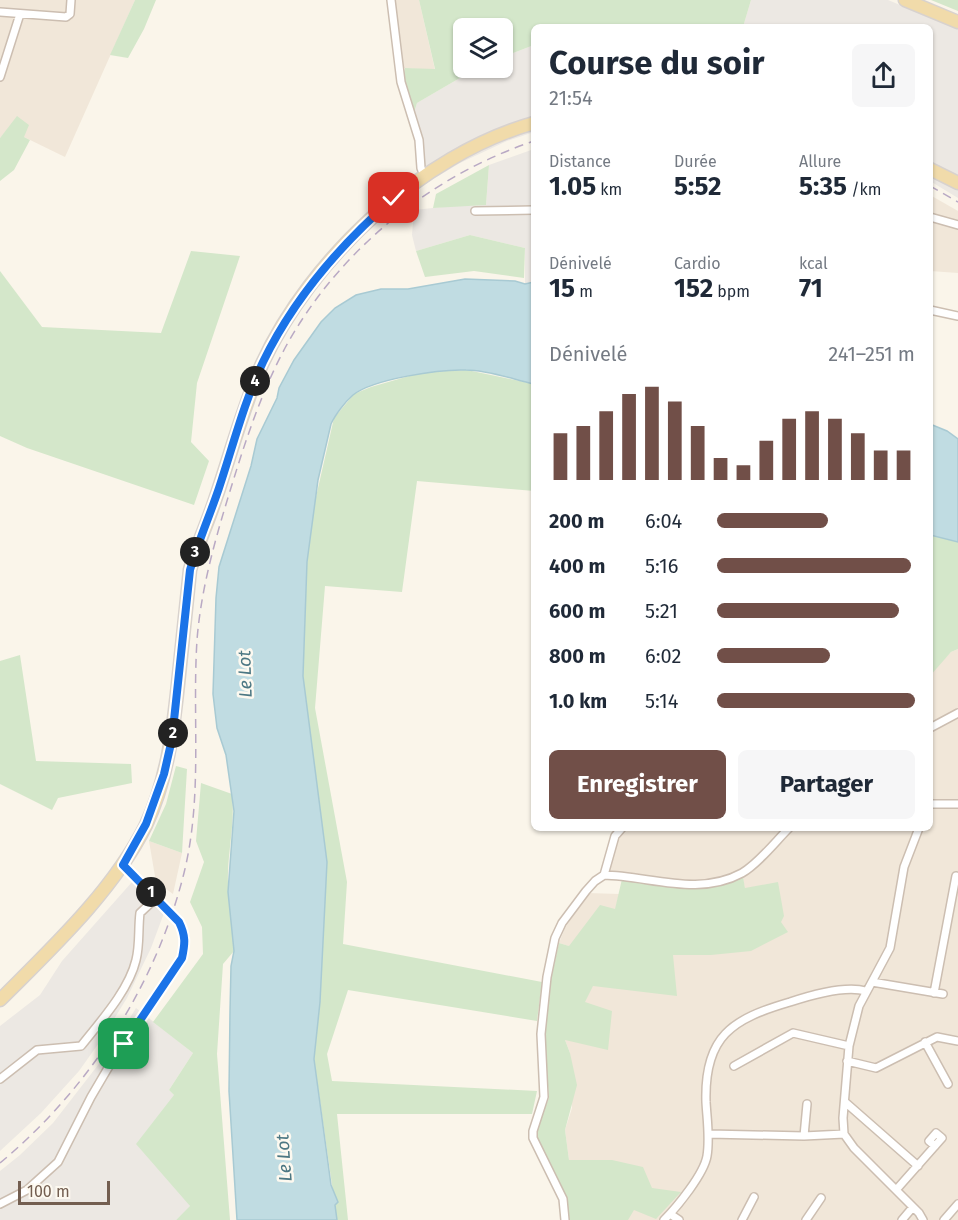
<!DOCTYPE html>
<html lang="fr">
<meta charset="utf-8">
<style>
:root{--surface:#fff;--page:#f6f6f7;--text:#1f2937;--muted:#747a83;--accent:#714f48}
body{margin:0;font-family:"Fira Sans",sans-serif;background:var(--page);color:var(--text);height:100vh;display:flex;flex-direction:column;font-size:22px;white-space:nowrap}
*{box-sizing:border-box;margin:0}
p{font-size:20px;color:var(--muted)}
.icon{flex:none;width:33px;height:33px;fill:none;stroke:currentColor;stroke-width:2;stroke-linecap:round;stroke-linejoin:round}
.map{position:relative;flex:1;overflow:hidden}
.side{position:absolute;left:531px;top:24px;width:402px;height:807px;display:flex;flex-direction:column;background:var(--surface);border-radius:9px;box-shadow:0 2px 4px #0004}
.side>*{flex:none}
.fabs{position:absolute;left:453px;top:18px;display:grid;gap:12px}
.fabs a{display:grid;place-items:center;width:60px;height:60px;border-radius:9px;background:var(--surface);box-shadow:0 2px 4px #0004;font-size:30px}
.scale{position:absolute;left:18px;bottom:15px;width:92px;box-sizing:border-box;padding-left:6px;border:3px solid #735e50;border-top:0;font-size:16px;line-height:21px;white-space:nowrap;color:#735e50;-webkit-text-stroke:4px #fdf9f0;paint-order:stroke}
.pin{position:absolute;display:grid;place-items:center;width:51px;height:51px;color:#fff;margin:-26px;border-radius:12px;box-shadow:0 3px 9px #0006}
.km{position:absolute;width:30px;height:30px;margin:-15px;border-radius:50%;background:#222;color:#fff;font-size:16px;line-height:30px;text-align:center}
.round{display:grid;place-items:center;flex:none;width:63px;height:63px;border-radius:9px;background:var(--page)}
.headline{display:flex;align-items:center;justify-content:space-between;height:102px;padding:0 18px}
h1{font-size:33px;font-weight:700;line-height:45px}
.stats{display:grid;grid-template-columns:repeat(3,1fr);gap:9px;height:102px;padding:6px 18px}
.stats div{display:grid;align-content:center}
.stats b{font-size:26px;font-weight:700}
.stats small{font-size:16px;font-weight:400}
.stats p{font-size:16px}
.chart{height:168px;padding:12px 18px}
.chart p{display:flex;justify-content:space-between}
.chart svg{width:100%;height:108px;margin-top:6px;stroke:var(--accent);stroke-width:6}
.cta{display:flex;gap:12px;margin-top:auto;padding:12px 18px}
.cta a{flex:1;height:69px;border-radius:9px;background:var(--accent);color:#fff;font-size:24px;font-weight:700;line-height:69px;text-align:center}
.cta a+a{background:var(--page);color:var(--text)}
ul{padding:0 18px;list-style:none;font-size:20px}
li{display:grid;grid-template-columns:96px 72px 1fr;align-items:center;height:45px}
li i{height:15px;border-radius:8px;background:var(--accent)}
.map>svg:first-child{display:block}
</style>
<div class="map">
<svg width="958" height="1220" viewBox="0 0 958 1220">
<rect width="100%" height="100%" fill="#faf5ea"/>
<path fill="#f1e7d9" d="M0,0H135L65,157L24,137L18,117L0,138Z
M391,0H419L435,70L402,68Z
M930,195L958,211V273L930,271Z
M958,649V1220H608L611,1161L569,1160L565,1130L572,1108L570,1053L565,1040L581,950L559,943L565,928L588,893L619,894L613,920L745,888L741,871L723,877L693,882L675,881L610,871L618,837L625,828H662L665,830L668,828H930V673L951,652Z
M149,841L182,853L173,894L156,882Z"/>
<path fill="#ece8e3" d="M751,0H888L958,29V198L930,181V27H743Z
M534,45V132L507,141L460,163L425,184L413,116L417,103L477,68H502L503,57Z
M534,149V282L525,284V248L470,235L416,251L412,235L414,210L452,206L486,205L489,165Z
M132,882L164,913L151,948L127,998L101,1040L79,1071L41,1113L0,1151V1026L40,995L62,961Z
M136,1008L193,1053L169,1090L174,1095L190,1207L176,1220H0V1171L20,1155L53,1123L112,1047Z"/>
<path fill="#d4e7ca" d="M135,0H156L144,29L128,58L110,55Z
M419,0H751L743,27H534V45L503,57L502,28H464V68H477L417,103L413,116L403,79L405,68L435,69Z
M931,0H958V11Z
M17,116L29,125L24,137L30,140L14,170L0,181V138Z
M489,165L486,205L433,208L436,194Z
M470,235L525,248L524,278L474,271L425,277L416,251Z
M191,251L240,256L197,383L191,442L209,461L194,505L27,448L0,436V271L42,327L161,333Z
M467,370L534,384V491L417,481L402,592L325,586L315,708L347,882L343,944L542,982L537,1021L348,990L327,1054L332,1081L537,1091L532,1114H337L348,1220H337L314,1059L320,1002L327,862L303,676L307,562L313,510L334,418L354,394L371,387L423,372Z
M930,535L958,542V649L951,652L930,676Z
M20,655L36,761L131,764L132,783L58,798L52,810L0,784V661Z
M176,766L187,769L182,853L149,841L166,804Z
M201,783L232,794C235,820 229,846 228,872C227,899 233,925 234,951L223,964L217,1054L230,1220H176L190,1206L136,1144L174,1095L169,1090L193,1053L153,1022L203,954L202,927L190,902L204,862L196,841Z
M743,877L745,888L778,882L784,916L781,922L788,932L751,951L711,955H673L677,996L593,986L585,1002L612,1011L608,1050L565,1040L570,1053L577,1085L565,1130L569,1160H612L643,1167L652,1188L681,1192L656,1219L634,1210L628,1220H568L565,1196L537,1140V1128L549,1098L544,1035L551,979L559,943L569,946L600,905L615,909L622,879C663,886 703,896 743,877Z"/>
<path fill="#c0dce2" stroke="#a8cad3" stroke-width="1.5" d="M465,279L515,281L525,284L534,282V384C512,379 488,370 466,370C440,369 373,379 353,395C345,402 335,415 331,424L318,480L307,562L303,676L327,862L320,1002L314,1059L331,1185L338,1202L335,1205L337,1220H237L229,1091L230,1012L231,966L234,951L228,892L234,811L226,755L217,728L213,694L216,598L219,567L251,466L257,439L277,398L279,388L294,360L321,322L335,308L356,295L381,289H408Z
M930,424L947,431L958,439V542L930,535Z"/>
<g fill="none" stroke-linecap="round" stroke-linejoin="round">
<defs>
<path id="street" d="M391,0L401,82L419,140L421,168L424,175
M0,12L66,17L70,14L71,0
M0,77L20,14
M475,211L534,210
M930,217L958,225
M930,310L958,316
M930,728L958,713
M930,804H957
M919,828L904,867L890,948L859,1006L849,1046L843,1118L844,1134L854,1148L919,1213L923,1220
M123,865L159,901
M604,875C650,876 698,897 742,873C758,864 776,841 789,828
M604,875L615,836L622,828
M872,982L943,994
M934,993L956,876L958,877
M925,1042L948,1084
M847,1061L876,1068L937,1037L958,1041
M734,1066L793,1033L849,1046
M0,1079L37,1050L81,1046C100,1022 129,990 136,960C140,944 138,929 140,913L156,898
M845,1102L918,1166
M709,1134L804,1136L844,1134
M804,1136L807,1104
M896,1190L942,1138L936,1133L929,1141L935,1146
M0,1204L27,1190L58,1162L91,1097L108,1068L182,958L185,938L179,922
M670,1214L679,1220
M565,1220L563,1199L533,1138V1131L544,1097L541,1034L547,977L555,938L562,923L586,891L595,881L604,875
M664,1220C677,1207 704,1174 707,1156C710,1138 707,1120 706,1102C704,1036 732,1019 790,1002C811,995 845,985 866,991
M742,1220L754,1197
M806,1220L821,1198
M902,1220L913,1207
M944,1220L958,1204"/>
<path id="primary" d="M905,0L958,22
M930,169L958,183
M0,1000C51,949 114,890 146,825C167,780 173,732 178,684C182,646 186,608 190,570C197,545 208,522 216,497C231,453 243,407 262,364C311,258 421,155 534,123"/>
</defs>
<use href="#street" stroke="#ccbeb1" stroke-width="10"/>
<use href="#primary" stroke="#d8d2ce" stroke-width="15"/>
<use href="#street" stroke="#fff" stroke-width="7"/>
<use href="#primary" stroke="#f1dbaa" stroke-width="12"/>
<path stroke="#b9a9c4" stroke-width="1.5" stroke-dasharray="9 6" stroke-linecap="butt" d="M930,186L958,202
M0,1163C89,1089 156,985 184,873C203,796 192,718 197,640C201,589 215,540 230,491C245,442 261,393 285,348C338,251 430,176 534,141"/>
<defs>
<path id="street-bridge" d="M163,905L179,922"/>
</defs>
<use href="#street-bridge" stroke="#ccbeb1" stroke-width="10" stroke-linecap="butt"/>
<use href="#street-bridge" stroke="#fff" stroke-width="7"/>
</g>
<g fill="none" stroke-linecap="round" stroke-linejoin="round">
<defs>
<path id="route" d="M124,1044L182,958C185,944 186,936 179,922L123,865L146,824L164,774L172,739L190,570C198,542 210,515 219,488C233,446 244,402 263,362C294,298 341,244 394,198"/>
</defs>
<use href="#route" stroke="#fff" stroke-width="12"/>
<use href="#route" stroke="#1a73e8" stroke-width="8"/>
</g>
<g text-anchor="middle" stroke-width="5" stroke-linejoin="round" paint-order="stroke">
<g font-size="18" font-style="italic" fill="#4c7783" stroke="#fdf9f0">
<text transform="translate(245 674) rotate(-92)" y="6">Le Lot</text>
<text transform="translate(284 1158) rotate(-94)" y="6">Le Lot</text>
</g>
</g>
</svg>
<div class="fabs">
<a><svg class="icon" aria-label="layers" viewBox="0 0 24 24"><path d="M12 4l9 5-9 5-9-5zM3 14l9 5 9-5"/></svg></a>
</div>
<div class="scale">100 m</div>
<div class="pin" style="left:124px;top:1044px;background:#1e9e55"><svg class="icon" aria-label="arrive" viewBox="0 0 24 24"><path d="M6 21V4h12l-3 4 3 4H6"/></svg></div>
<div class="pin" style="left:394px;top:198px;background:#d93025"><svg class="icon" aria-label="check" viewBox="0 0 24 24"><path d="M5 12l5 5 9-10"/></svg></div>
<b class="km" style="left:151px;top:892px">1</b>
<b class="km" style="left:173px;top:733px">2</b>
<b class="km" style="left:195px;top:552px">3</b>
<b class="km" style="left:255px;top:381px">4</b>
<section class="side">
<div class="headline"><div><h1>Course du soir</h1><p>21:54</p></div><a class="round"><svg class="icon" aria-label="share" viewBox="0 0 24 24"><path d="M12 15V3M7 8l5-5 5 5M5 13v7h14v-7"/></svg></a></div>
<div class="stats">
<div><p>Distance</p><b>1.05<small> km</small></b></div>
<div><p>Durée</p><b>5:52</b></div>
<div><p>Allure</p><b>5:35<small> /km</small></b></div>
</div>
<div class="stats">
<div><p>Dénivelé</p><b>15<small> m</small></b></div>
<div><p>Cardio</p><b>152<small> bpm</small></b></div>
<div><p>kcal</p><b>71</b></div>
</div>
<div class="chart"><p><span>Dénivelé</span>241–251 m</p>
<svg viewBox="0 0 160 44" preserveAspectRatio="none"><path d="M5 44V25M15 44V22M25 44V16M35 44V9M45 44V6M55 44V12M65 44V22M75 44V35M85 44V38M95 44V28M105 44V19M115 44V16M125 44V19M135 44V25M145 44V32M155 44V32"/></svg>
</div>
<ul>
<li><b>200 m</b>6:04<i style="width:56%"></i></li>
<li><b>400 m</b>5:16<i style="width:98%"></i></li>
<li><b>600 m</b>5:21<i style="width:92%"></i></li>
<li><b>800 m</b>6:02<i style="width:57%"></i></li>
<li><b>1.0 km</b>5:14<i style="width:100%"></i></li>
</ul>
<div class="cta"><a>Enregistrer</a><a>Partager</a></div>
</section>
</div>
